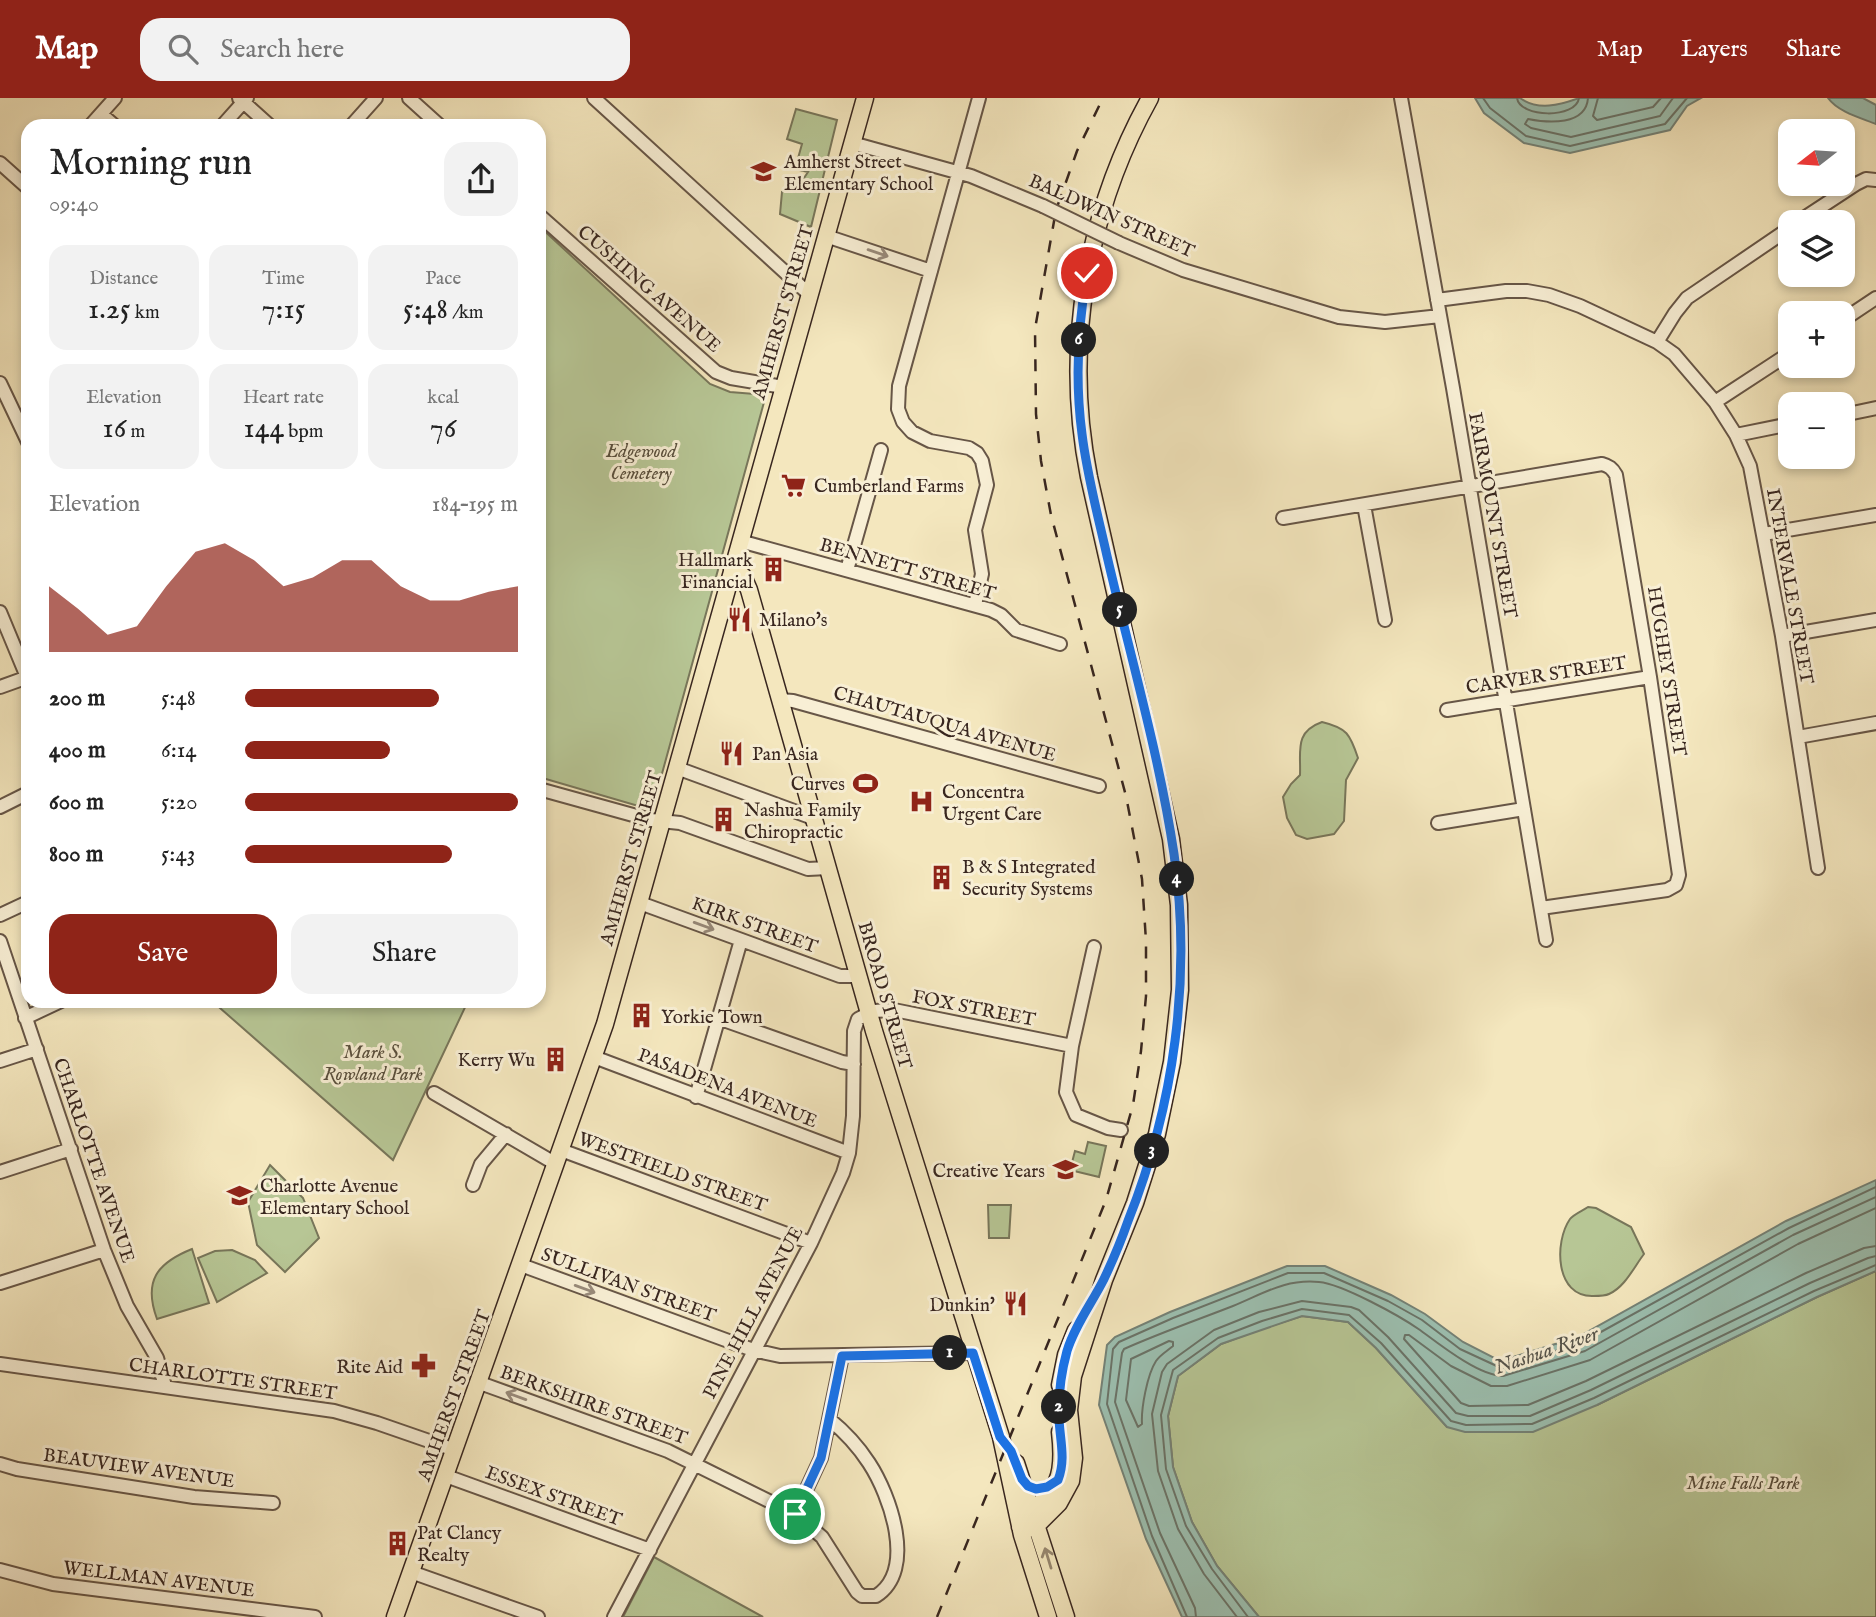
<!DOCTYPE html>
<meta charset="utf-8">
<style>
:root{--surface:#fff;--page:#f2f2f2;--text:#222;--muted:#767676;--accent:#8f2418}
body{margin:0;font-family:"IM FELL English",serif;background:var(--page);color:var(--text);height:100vh;display:flex;flex-direction:column;font-size:26px;white-space:nowrap}
*{box-sizing:border-box;margin:0}
p{font-size:23px;color:var(--muted)}
.icon{flex:none;width:38px;height:38px;fill:none;stroke:currentColor;stroke-width:2;stroke-linecap:round;stroke-linejoin:round}
.map{position:relative;flex:1;overflow:hidden}
.panel{position:absolute;left:21px;top:21px;width:525px;height:889px;display:flex;flex-direction:column;background:var(--surface);border-radius:21px;box-shadow:0 4px 10px #0003}
.panel>*{flex:none}
.needle{width:46px;rotate:253deg}
.controls{position:absolute;left:1778px;top:21px;display:grid;gap:14px}
.controls a{display:grid;place-items:center;width:77px;height:77px;border-radius:14px;background:var(--surface);box-shadow:0 4px 10px #0003;font-size:35px}
.pin{position:absolute;display:grid;place-items:center;width:60px;height:60px;color:#fff;margin:-30px;border:4px solid #fff;border-radius:50%;box-shadow:0 2px 7px #0007}
.km{position:absolute;width:35px;height:35px;margin:-18px;border-radius:50%;background:#222;color:#fff;font-size:19px;line-height:35px;text-align:center}
.round{display:grid;place-items:center;flex:none;width:74px;height:74px;border-radius:21px;background:var(--page)}
.summary{display:flex;align-items:center;justify-content:space-between;height:119px;padding:0 28px}
h1{font-size:38px;font-weight:600;line-height:52px}
.metrics{display:grid;grid-template-columns:repeat(3,1fr);gap:10px;height:119px;padding:7px 28px}
.metrics div{display:grid;align-content:center;border-radius:18px;background:var(--page);text-align:center}
.metrics b{font-size:30px;font-weight:600}
.metrics small{font-size:19px;font-weight:400}
.metrics p{font-size:19px}
.chart{height:196px;padding:14px 28px}
.chart p{display:flex;justify-content:space-between}
.chart svg{width:100%;height:126px;margin-top:7px;fill:var(--accent);opacity:.7}
.action{display:flex;gap:14px;margin-top:auto;padding:14px 28px}
.action a{flex:1;height:80px;border-radius:21px;background:var(--accent);color:#fff;font-size:28px;font-weight:600;line-height:80px;text-align:center}
.action a+a{background:var(--page);color:var(--text)}
ul{padding:0 28px;list-style:none;font-size:23px}
li{display:grid;grid-template-columns:112px 84px 1fr;align-items:center;height:52px}
li i{height:18px;border-radius:9px;background:var(--accent)}
header{display:flex;align-items:center;gap:42px;box-sizing:border-box;height:98px;padding:0 35px;background:var(--accent);color:#fff}
header strong{font-size:33px}
nav{display:flex;gap:38px;margin-inline-start:auto;font-size:24px}
.search{width:490px;height:63px;background:var(--page);display:flex;align-items:center;gap:18px;box-sizing:border-box;padding:0 24px;border-radius:21px;color:var(--muted);font-size:26px}
.map>svg:first-child{display:block}
</style>
<header>
<strong>Map</strong>
<div class="search"><svg class="icon" aria-label="search" viewBox="0 0 24 24"><circle cx="10" cy="10" r="6"/><path d="M15 15l6 6"/></svg>Search here</div>
<nav><a>Map</a><a>Layers</a><a>Share</a></nav>
</header>
<div class="map">
<svg width="1876" height="1519" viewBox="0 0 1876 1519">
<rect width="100%" height="100%" fill="#f4e7be"/>
<filter id="stains"><feTurbulence type="fractalNoise" baseFrequency=".00286" numOctaves="4"/><feColorMatrix values="0 0 0 0 .2 0 0 0 0 .09 0 0 0 0 .02 0 0 0 .5 -.17"/></filter>
<radialGradient id="worn" r=".72"><stop offset=".6" stop-color="#630" stop-opacity="0"/><stop offset="1" stop-color="#630" stop-opacity=".3"/></radialGradient>
<path fill="#b7c695" stroke="#78765a" stroke-width="2" d="M796,11L837,22L811,129L780,116L782,94L796,92L808,74L795,71L802,46L787,41Z
M539,128L710,286L730,294L766,297L652,712L539,679Z
M1322,624C1347,630 1350,636 1358,660L1346,682L1344,723L1334,736L1307,741L1296,737L1287,720L1283,699L1291,686L1300,677C1301,653 1294,634 1322,624Z
M212,903H468L393,1062Z
M1088,1044L1106,1048L1099,1079L1070,1072L1075,1053L1085,1056Z
M270,1067L303,1100L319,1140L285,1174L257,1147L248,1104Z
M988,1107H1011L1009,1140H989Z
M1588,1109L1596,1110L1631,1129L1644,1156C1634,1169 1625,1189 1609,1196C1605,1198 1598,1198 1593,1198C1555,1199 1554,1144 1570,1121C1574,1116 1582,1113 1588,1109Z
M192,1151L209,1205L157,1221C143,1183 157,1165 192,1151Z
M232,1152L255,1162L267,1175L217,1204L198,1160L215,1153Z
M1876,1173V1519H1259L1217,1468L1192,1424L1173,1369L1168,1318L1178,1278L1221,1246L1264,1230L1302,1218L1348,1224L1376,1250L1447,1329L1597,1307L1817,1199Z
M654,1459L763,1519H623Z"/>
<path fill="#9cc0b1" stroke="#748277" stroke-width="2" d="M1475,0H1520C1538,13 1560,7 1579,0H1701L1687,8L1670,32L1570,55L1524,45L1484,15Z
M1828,0H1863L1876,7V26C1861,20 1838,14 1828,0Z
M1876,1082V1173L1817,1199L1597,1307L1533,1334H1465L1447,1329L1376,1250L1348,1224L1302,1218L1221,1246L1178,1278L1168,1318L1173,1369L1192,1424L1217,1468L1259,1519H1182L1146,1441L1099,1307L1107,1247L1115,1239L1170,1214L1287,1168H1325L1391,1197L1425,1216L1463,1244L1500,1263L1578,1239L1786,1123Z"/>
<g fill="none" stroke-linecap="round" stroke-linejoin="round">
<path stroke="#6a7368" stroke-width="2" d="M1483,0L1490,10L1526,38L1570,48L1665,26L1687,0
M1517,0C1520,20 1576,21 1579,0
M1588,0C1586,28 1548,25 1528,21L1525,26L1531,30L1571,39L1660,18L1673,0
M1598,0L1593,18L1597,22L1653,9L1661,0
M1876,1110L1798,1146L1590,1262L1507,1288H1491L1451,1268L1409,1237H1405L1404,1241L1461,1305L1469,1308L1528,1307L1586,1283L1806,1175L1864,1150L1876,1148
M1169,1243L1173,1244V1248C1167,1253 1160,1257 1156,1263C1147,1277 1141,1311 1142,1326L1138,1329L1126,1302L1131,1261Z
M1187,1519L1152,1438L1107,1306L1113,1251L1119,1244L1173,1220L1288,1175H1324L1388,1203L1422,1222L1460,1251L1501,1270L1581,1245L1789,1130L1876,1089
M1196,1519L1195,1510L1160,1435L1115,1304L1122,1255L1124,1251C1160,1235 1197,1222 1233,1208C1265,1195 1284,1181 1319,1184C1342,1186 1400,1218 1420,1232C1439,1246 1479,1278 1503,1278L1585,1253L1793,1137L1876,1099
M1237,1519L1204,1476L1178,1431L1158,1373L1152,1316L1162,1274L1167,1266L1214,1232L1259,1214L1302,1203L1351,1209L1359,1212L1388,1239L1456,1315L1468,1318H1530L1591,1292L1810,1185L1868,1160L1876,1158
M1248,1519L1212,1471L1186,1428L1166,1371L1161,1317L1173,1272L1218,1240L1262,1223L1302,1211L1349,1217L1381,1245L1451,1323L1466,1327L1532,1326L1594,1300L1814,1193L1876,1167"/>
<defs>
<path id="minor" d="M239,0L270,28
M409,0L440,28
M594,0L809,196
M1401,0L1453,290L1546,842
M101,16L115,28
M90,28L115,0
M222,28L247,0
M351,28L376,0
M852,45L971,78L1043,108
M0,65L28,90
M539,117L716,274L731,280L783,289
M1798,124L1856,86L1866,81L1876,82
M826,138L931,173
M1119,145L1183,172L1339,219L1385,224L1440,218
M1437,202L1506,193H1527L1549,197L1580,208L1657,244L1674,256L1715,304L1736,337L1750,368L1782,538L1818,770
M1843,222L1876,200
M1657,244L1675,215L1687,200L1790,130
M0,285L28,344
M1715,304L1790,255
M1843,317L1876,310
M1736,337L1790,326
M1364,407L1385,522
M1283,420L1602,366C1609,368 1612,370 1616,377L1650,579L1679,777L1676,787L1667,792L1541,810
M1764,436L1876,417
M740,443L991,512L1001,517L1016,532L1060,546
M847,472L881,352
M975,507L982,476L975,432L987,387L982,363L977,355L969,350L930,343L912,334L903,324L898,311L899,288L979,0
M0,514L27,579
M1782,538L1876,522
M0,589L28,579
M780,602L793,603L1099,688
M1447,612L1650,579
M1798,639L1876,625
M677,670L813,720
M539,691L651,722L680,725L808,771L828,770
M0,709L28,695
M1438,725L1524,711
M640,805L840,878H858
M0,817L28,804
M0,843L104,1152L127,1208L157,1260L165,1288
M1094,849L1072,948L1066,994L1076,1017L1108,1030L1121,1032
M25,920L61,903
M718,920L842,964L854,966
M594,959L849,1055
M0,963L37,951
M434,995L556,1066
M696,999L741,842
M561,1052L811,1145
M0,1074L71,1051
M473,1087L481,1066L506,1036
M521,1167L753,1252L780,1258L973,1255
M0,1185L104,1152
M0,1266L334,1313L377,1325L455,1352
M480,1285L668,1353L795,1416L822,1439L857,1494L862,1498H876C917,1472 890,1397 869,1365C858,1348 845,1334 829,1321
M0,1366L17,1371L194,1399L273,1405
M446,1378L650,1452
M795,1416L821,1360L842,1258
M0,1472L53,1486L315,1519
M411,1474L538,1519
M614,1519L811,1145L843,1075L849,1055L853,1018L854,933L858,921L873,913L894,912L1072,948"/>
<path id="major" d="M732,472L743,478L749,492L874,933L1001,1339L1022,1437L1048,1519
M1060,1287L1066,1257L1076,1232
M1016,1365L1066,1519
M1020,1424C1056,1391 1066,1385 1060,1334
M1020,1429L1028,1431L1037,1427L1059,1405L1071,1383L1074,1360L1069,1312L1073,1278L1104,1182L1135,1105L1157,1036L1172,964L1180,892L1179,807L1171,741L1089,379C1063,250 1086,115 1150,0
M395,1519L605,926L865,0"/>
</defs>
<use href="#minor" stroke="#675647" stroke-width="16"/>
<use href="#major" stroke="#38261f" stroke-width="19"/>
<use href="#minor" stroke="#f8efd5" stroke-width="12"/>
<use href="#major" stroke="#f4e7be" stroke-width="16"/>
<path stroke="#38261f" stroke-width="2.5" stroke-dasharray="12 12" stroke-linecap="butt" d="M937,1519L1106,1102L1133,1007L1141,953L1146,898V843L1142,781L1126,698L1051,417L1041,363L1036,316L1035,231L1056,112L1077,53L1103,0"/>
<defs>
<path id="minor-bridge" d="M1043,108L1119,145"/>
</defs>
<use href="#minor-bridge" stroke="#675647" stroke-width="16" stroke-linecap="butt"/>
<use href="#minor-bridge" stroke="#f8efd5" stroke-width="12"/>
</g>
<defs><path id="oneway-shaft" d="M-6 0H5M1.5-3L5.5 0L1.5 3" fill="none" stroke-width="1.6" stroke-linecap="round" stroke-linejoin="round" transform="scale(1.75)"/></defs>
<g stroke="#988a7a">
<use href="#oneway-shaft" transform="translate(878 155) rotate(19)"/>
<use href="#oneway-shaft" transform="translate(704 828) rotate(20)"/>
<use href="#oneway-shaft" transform="translate(585 1191) rotate(20)"/>
<use href="#oneway-shaft" transform="translate(516 1298) rotate(-160)"/>
</g>
<use stroke="#96866e" href="#oneway-shaft" transform="translate(1048 1460) rotate(-107)"/>
<g fill="none" stroke-linecap="round" stroke-linejoin="round">
<defs>
<path id="route" d="M795,1416L821,1360L842,1258L973,1255L1000,1339L1011,1353L1022,1381L1028,1388L1036,1391L1047,1389L1058,1382C1066,1362 1060,1342 1059,1321C1058,1298 1061,1275 1067,1253C1075,1227 1092,1205 1104,1181C1113,1162 1121,1143 1128,1123C1174,1008 1192,880 1174,756C1159,656 1130,557 1107,458C1098,418 1087,377 1082,336C1075,283 1078,227 1087,175"/>
</defs>
<use href="#route" stroke="#fff" stroke-width="14"/>
<use href="#route" stroke="#1a73e8" stroke-width="9"/>
</g>
<defs>
<symbol id="school-bare" viewBox="-9 -9 18 18"><path d="M0-5L7-2L0 1L-7-2ZM-4 1L0 2.5L4 1V4Q0 6-4 4Z" fill="#8f2418" stroke="#f8efd5" stroke-width="2.5" paint-order="stroke"/></symbol>
<symbol id="supermarket-bare" viewBox="-9 -9 18 18"><path d="M-6-5.5h2.5l.6 2H6L4.5 2H-2.5L-4.4-4H-6ZM-1.5 3.2a1.3 1.3 0 1 0 .1 0ZM3 3.2a1.3 1.3 0 1 0 .1 0Z" fill="#8f2418" stroke="#f8efd5" stroke-width="2.5" paint-order="stroke"/></symbol>
<symbol id="building-bare" viewBox="-9 -9 18 18"><path d="M-4-6H4V6H1V3H-1V6H-4ZM-2.5-4.3h1.7v1.8h-1.7ZM.8-4.3h1.7v1.8H.8ZM-2.5-1h1.7V.8h-1.7ZM.8-1h1.7V.8H.8Z" fill="#8f2418" stroke="#f8efd5" stroke-width="2.5" paint-order="stroke"/></symbol>
<symbol id="restaurant-bare" viewBox="-9 -9 18 18"><path d="M-5-6h1v4h1v-4h1v4h1v-4h1v5L-1.5 .5V6h-2V.5L-5-1ZM5-6V6H3V1.5H1.5Q1.5-4 5-6Z" fill="#8f2418" stroke="#f8efd5" stroke-width="2.5" paint-order="stroke"/></symbol>
<symbol id="stadium-bare" viewBox="-9 -9 18 18"><path d="M0-5a6.5 5 0 1 0 0 10a6.5 5 0 1 0 0-10ZM-3.5-1.8h7v3.6h-7Z" fill="#8f2418" stroke="#f8efd5" stroke-width="2.5" paint-order="stroke"/></symbol>
<symbol id="hospital-bare" viewBox="-9 -9 18 18"><path d="M-5-5h3v3.5h4V-5h3V5h-3V1.5h-4V5h-3Z" fill="#8f2418" stroke="#f8efd5" stroke-width="2.5" paint-order="stroke"/></symbol>
<symbol id="pharmacy-bare" viewBox="-9 -9 18 18"><path d="M-2-6h4v4h4v4h-4v4h-4v-4h-4v-4h4Z" fill="#8f2418" stroke="#f8efd5" stroke-width="2.5" paint-order="stroke"/></symbol>
</defs>
<g fill-rule="evenodd">
<use href="#school-bare" x="746" y="56" width="35" height="35"/>
<use href="#supermarket-bare" x="776" y="370" width="35" height="35"/>
<use href="#building-bare" x="756" y="454" width="35" height="35"/>
<use href="#restaurant-bare" x="722" y="504" width="35" height="35"/>
<use href="#restaurant-bare" x="714" y="638" width="35" height="35"/>
<use href="#stadium-bare" x="848" y="668" width="35" height="35"/>
<use href="#hospital-bare" x="904" y="686" width="35" height="35"/>
<use href="#building-bare" x="706" y="704" width="35" height="35"/>
<use href="#building-bare" x="924" y="762" width="35" height="35"/>
<use href="#building-bare" x="624" y="900" width="35" height="35"/>
<use href="#building-bare" x="538" y="944" width="35" height="35"/>
<use href="#school-bare" x="1048" y="1054" width="35" height="35"/>
<use href="#school-bare" x="222" y="1080" width="35" height="35"/>
<use href="#restaurant-bare" x="998" y="1188" width="35" height="35"/>
<use href="#pharmacy-bare" x="406" y="1250" width="35" height="35"/>
<use href="#building-bare" x="380" y="1428" width="35" height="35"/>
</g>
<g text-anchor="middle" stroke-width="6" stroke-linejoin="round" paint-order="stroke">
<g font-size="19" fill="#38261f" stroke="#f8efd5" text-anchor="start">
<text x="784" y="70">Amherst Street<tspan x="784" dy="22">Elementary School</tspan></text>
<text x="814" y="394">Cumberland Farms</text>
<text x="753" y="468" text-anchor="end">Hallmark<tspan x="753" dy="22">Financial</tspan></text>
<text x="759" y="528">Milano's</text>
<text x="752" y="662">Pan Asia</text>
<text x="845" y="692" text-anchor="end">Curves</text>
<text x="942" y="700">Concentra<tspan x="942" dy="22">Urgent Care</tspan></text>
<text x="744" y="718">Nashua Family<tspan x="744" dy="22">Chiropractic</tspan></text>
<text x="962" y="775">B &amp; S Integrated<tspan x="962" dy="22">Security Systems</tspan></text>
<text x="661" y="925">Yorkie Town</text>
<text x="535" y="968" text-anchor="end">Kerry Wu</text>
<text x="1045" y="1079" text-anchor="end">Creative Years</text>
<text x="260" y="1094">Charlotte Avenue<tspan x="260" dy="22">Elementary School</tspan></text>
<text x="995" y="1213" text-anchor="end">Dunkin'</text>
<text x="403" y="1275" text-anchor="end">Rite Aid</text>
<text x="417" y="1441">Pat Clancy<tspan x="417" dy="22">Realty</tspan></text>
</g>
<g font-size="19" fill="#38261f" stroke="#f8efd5">
<text transform="translate(1112 117) rotate(24)" y="7">BALDWIN STREET</text>
<text transform="translate(650 190) rotate(41)" y="7">CUSHING AVENUE</text>
<text transform="translate(782 214) rotate(-74)" y="7">AMHERST STREET</text>
<text transform="translate(1494 417) rotate(80)" y="7">FAIRMOUNT STREET</text>
<text transform="translate(908 470) rotate(16)" y="7">BENNETT STREET</text>
<text transform="translate(1791 488) rotate(80)" y="7">INTERVALE STREET</text>
<text transform="translate(1668 573) rotate(81)" y="7">HUGHEY STREET</text>
<text transform="translate(1546 576) rotate(-9)" y="7">CARVER STREET</text>
<text transform="translate(945 625) rotate(16)" y="7">CHAUTAUQUA AVENUE</text>
<text transform="translate(630 760) rotate(-74)" y="7">AMHERST STREET</text>
<text transform="translate(755 826) rotate(20)" y="7">KIRK STREET</text>
<text transform="translate(886 897) rotate(74)" y="7">BROAD STREET</text>
<text transform="translate(974 909) rotate(11)" y="7">FOX STREET</text>
<text transform="translate(728 989) rotate(21)" y="7">PASADENA AVENUE</text>
<text transform="translate(95 1062) rotate(71)" y="7">CHARLOTTE AVENUE</text>
<text transform="translate(673 1073) rotate(20)" y="7">WESTFIELD STREET</text>
<text transform="translate(629 1186) rotate(20)" y="7">SULLIVAN STREET</text>
<text transform="translate(752 1214) rotate(-62)" y="7">PINE HILL AVENUE</text>
<text transform="translate(233 1280) rotate(8)" y="7">CHARLOTTE STREET</text>
<text transform="translate(453 1297) rotate(-70)" y="7">AMHERST STREET</text>
<text transform="translate(594 1306) rotate(20)" y="7">BERKSHIRE STREET</text>
<text transform="translate(139 1369) rotate(8)" y="7">BEAUVIEW AVENUE</text>
<text transform="translate(554 1397) rotate(20)" y="7">ESSEX STREET</text>
<text transform="translate(159 1480) rotate(7)" y="7">WELLMAN AVENUE</text>
</g>
<g font-size="19" font-style="italic" fill="#584e3c" stroke="#f8efd5">
<text x="641" y="359">Edgewood<tspan x="641" dy="22">Cemetery</tspan></text>
<text x="373" y="960">Mark S.<tspan x="373" dy="22">Rowland Park</tspan></text>
<text x="1743" y="1391">Mine Falls Park</text>
</g>
<g font-size="21" font-style="italic" fill="#56544b" stroke="#f8efd5">
<text transform="translate(1546 1252) rotate(-19)" y="7">Nashua River</text>
</g>
</g>
<rect width="100%" height="100%" filter="url(#stains)"/>
<rect width="100%" height="100%" fill="url(#worn)"/>
</svg>
<div class="controls">
<a><svg class="needle" viewBox="-14 -14 28 28"><path d="M0-13l5 13h-10z" fill="#e53935"/><path d="M0 13l5-13h-10z" fill="#767676"/></svg></a>
<a><svg class="icon" aria-label="layers" viewBox="0 0 24 24"><path d="M12 4l9 5-9 5-9-5zM3 14l9 5 9-5"/></svg></a>
<a>+</a>
<a>−</a>
</div>
<div class="pin" style="left:795px;top:1416px;background:#1e9e55"><svg class="icon" aria-label="arrive" viewBox="0 0 24 24"><path d="M6 21V4h12l-3 4 3 4H6"/></svg></div>
<div class="pin" style="left:1087px;top:175px;background:#d93025"><svg class="icon" aria-label="check" viewBox="0 0 24 24"><path d="M5 12l5 5 9-10"/></svg></div>
<b class="km" style="left:950px;top:1255px">1</b>
<b class="km" style="left:1059px;top:1309px">2</b>
<b class="km" style="left:1152px;top:1053px">3</b>
<b class="km" style="left:1177px;top:781px">4</b>
<b class="km" style="left:1120px;top:512px">5</b>
<b class="km" style="left:1079px;top:242px">6</b>
<section class="panel">
<div class="summary"><div><h1>Morning run</h1><p>09:40</p></div><a class="round"><svg class="icon" aria-label="share" viewBox="0 0 24 24"><path d="M12 15V3M7 8l5-5 5 5M5 13v7h14v-7"/></svg></a></div>
<div class="metrics">
<div><p>Distance</p><b>1.25<small> km</small></b></div>
<div><p>Time</p><b>7:15</b></div>
<div><p>Pace</p><b>5:48<small> /km</small></b></div>
</div>
<div class="metrics">
<div><p>Elevation</p><b>16<small> m</small></b></div>
<div><p>Heart rate</p><b>144<small> bpm</small></b></div>
<div><p>kcal</p><b>76</b></div>
</div>
<div class="chart"><p><span>Elevation</span>184–195 m</p>
<svg viewBox="0 0 160 44" preserveAspectRatio="none"><path d="M0 44V21L10 29L20 38L30 35L40 21L50 9L60 6L70 12L80 21L90 18L100 12L110 12L120 21L130 26L140 26L150 23L160 21V44z"/></svg>
</div>
<ul>
<li><b>200 m</b>5:48<i style="width:71%"></i></li>
<li><b>400 m</b>6:14<i style="width:53%"></i></li>
<li><b>600 m</b>5:20<i style="width:100%"></i></li>
<li><b>800 m</b>5:43<i style="width:76%"></i></li>
</ul>
<div class="action"><a>Save</a><a>Share</a></div>
</section>
</div>
